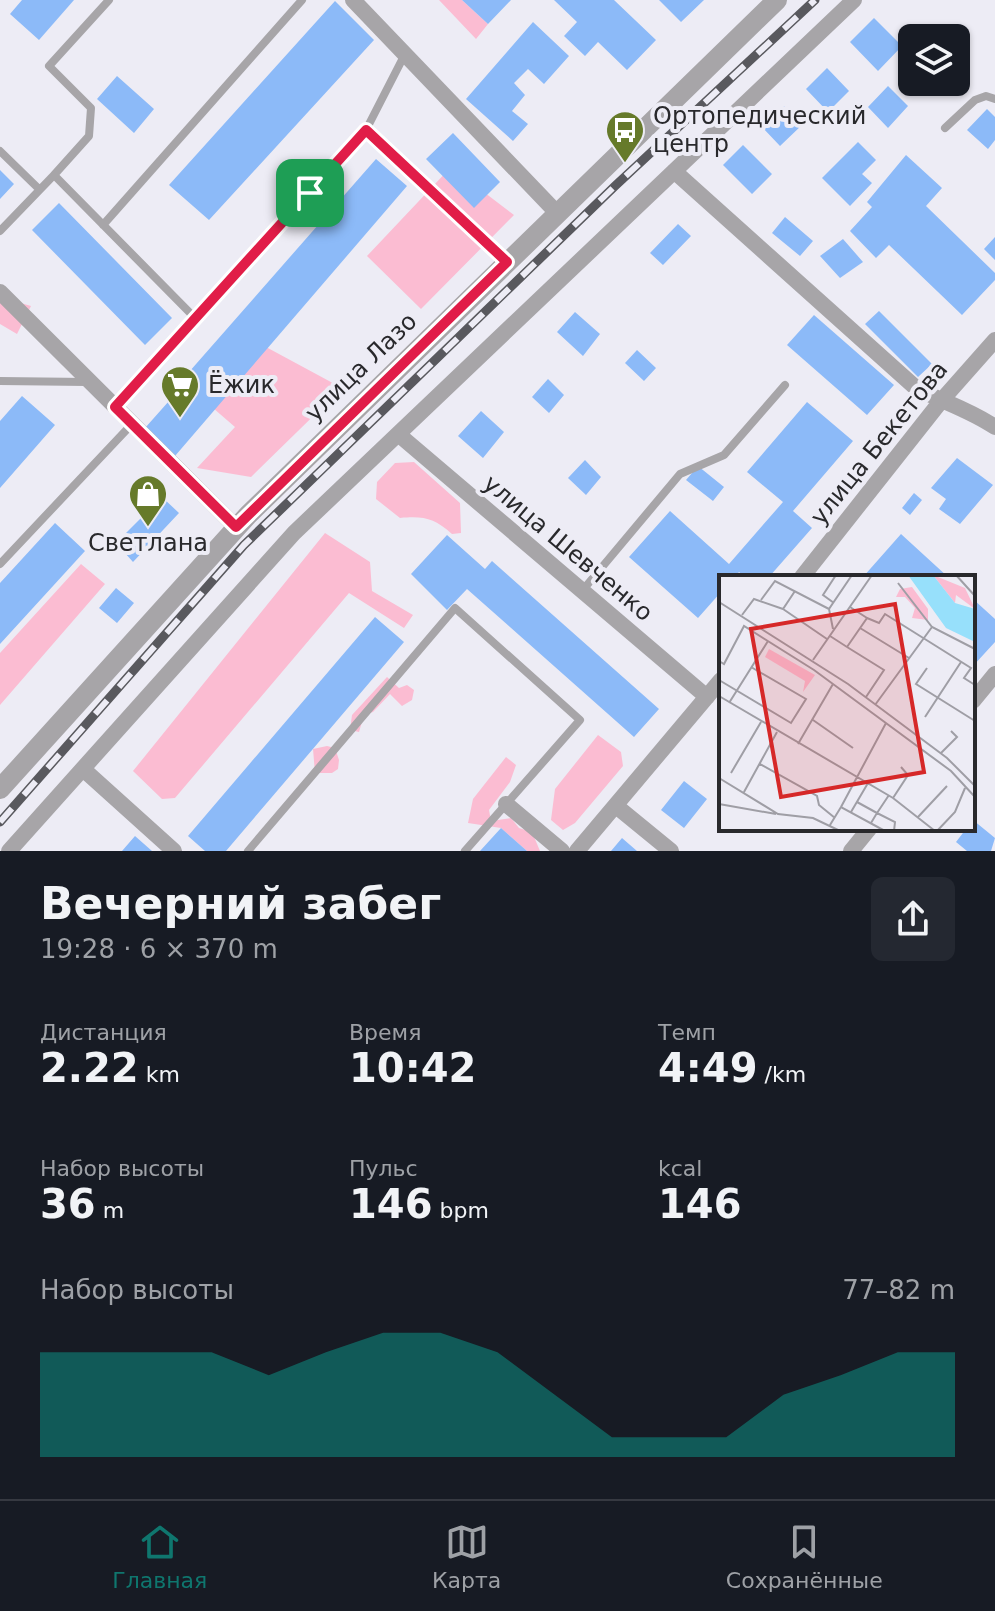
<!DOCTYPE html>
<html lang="ru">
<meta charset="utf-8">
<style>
:root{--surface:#171b24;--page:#242831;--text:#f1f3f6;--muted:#9ea1a6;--line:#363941;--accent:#0f766e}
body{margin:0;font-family:"DejaVu Sans",sans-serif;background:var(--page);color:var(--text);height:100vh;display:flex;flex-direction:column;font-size:30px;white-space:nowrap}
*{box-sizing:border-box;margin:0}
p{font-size:26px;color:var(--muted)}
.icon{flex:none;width:44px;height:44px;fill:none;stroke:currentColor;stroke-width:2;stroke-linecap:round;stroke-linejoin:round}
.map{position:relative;height:851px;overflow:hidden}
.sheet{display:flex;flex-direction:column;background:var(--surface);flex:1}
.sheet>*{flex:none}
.fabs{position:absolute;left:898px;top:24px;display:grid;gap:16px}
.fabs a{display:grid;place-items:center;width:72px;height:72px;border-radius:12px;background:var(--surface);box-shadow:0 2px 6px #0004;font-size:40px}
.pin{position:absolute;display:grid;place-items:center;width:68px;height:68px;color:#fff;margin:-34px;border-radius:16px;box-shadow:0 4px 12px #0006}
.round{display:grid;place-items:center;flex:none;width:84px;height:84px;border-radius:12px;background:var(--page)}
.head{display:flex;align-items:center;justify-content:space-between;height:136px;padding:0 40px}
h1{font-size:44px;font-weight:700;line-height:60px}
.stats{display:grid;grid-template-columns:repeat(3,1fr);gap:12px;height:136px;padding:8px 40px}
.stats div{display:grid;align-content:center}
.stats b{font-size:40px;font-weight:700}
.stats small{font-size:22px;font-weight:400}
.stats p{font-size:22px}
.chart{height:224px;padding:16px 40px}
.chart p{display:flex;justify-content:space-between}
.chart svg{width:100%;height:144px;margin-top:8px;fill:var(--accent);opacity:.7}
.tab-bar{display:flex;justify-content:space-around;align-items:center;height:112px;border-top:2px solid var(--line);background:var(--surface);font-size:22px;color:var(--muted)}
.tab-bar a{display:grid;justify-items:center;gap:4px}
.tab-bar .on{color:var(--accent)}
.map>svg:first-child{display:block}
</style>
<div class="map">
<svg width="995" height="851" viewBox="0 0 995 851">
<rect width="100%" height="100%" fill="#edecf5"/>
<path fill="#fbbcd2" d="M439,0H462L488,24L476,39Z
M451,167L514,215L421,309L367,256Z
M0,297L31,306L17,334L0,324Z
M266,347L342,388L251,477L197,468L235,427L213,408Z
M414,462L460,503L461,533L452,534C434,518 424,516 400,518L376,499L377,482L395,463Z
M325,533L370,562L372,591L413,615L404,628L349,593L175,798L162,799L133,771Z
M81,564L105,584L0,705V653Z
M387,677L399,688L407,685L414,690L412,700L402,706L390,694L373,712L364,715L359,732L350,730L352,715Z
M598,735L621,752L623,766L575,823L563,830L551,820L555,789Z
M327,746L335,748L339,760L338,769L332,773H315L313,749Z
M506,757L516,765L510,782L489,810L491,821L511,818L519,828L532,832L540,851H527L501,828L468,823L473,799Z"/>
<path fill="#8cbaf8" d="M22,0H74L39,40L10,14Z
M462,0H511L488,24Z
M554,0H614L656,40L627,70L598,42L585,56L564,36L577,22Z
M659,0H704L681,22Z
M335,1L374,40L209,220L169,185Z
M874,18L902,46L878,71L850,42Z
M533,22L569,56L544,84L528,69L514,83L525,95L512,111L528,124L513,141L466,99Z
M827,68L849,91L828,112L806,89Z
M117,76L154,109L134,133L97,99Z
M888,86L908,106L888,128L868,107Z
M784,106L802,125L780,146L762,127Z
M987,109L995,117V140L988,149L967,130Z
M453,133L500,182L474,208L426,159Z
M858,142L876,160L862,174L872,183L850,206L822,178Z
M743,145L772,174L752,194L723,165Z
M906,155L942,188L926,206L995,273V280L962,315L889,245L876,258L850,231L872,207L867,202Z
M376,159L407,186L175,456L145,428L185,383L182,380Z
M0,170L14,184L0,199Z
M59,203L172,318L145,345L32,230Z
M785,217L813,241L800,256L772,233Z
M678,224L691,236L663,265L650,253Z
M995,237V260L984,249Z
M843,239L863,262L840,278L820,256Z
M879,311L932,364L918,377L865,324Z
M575,312L600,334L583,356L557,332Z
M814,315L894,385L867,415L787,345Z
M637,350L656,368L644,381L625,363Z
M548,379L564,395L549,413L532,397Z
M22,396L55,425L0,488V421Z
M807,402L853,441L793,511L812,528L769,577H745L739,572L735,577H721V592L698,618L629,557L670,511L729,564L783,502L747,472Z
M481,411L504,432L483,458L458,436Z
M957,458L993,485L960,524L939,509L946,499L931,488Z
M585,460L601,477L586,495L568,478Z
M698,466L724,487L713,501L686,480Z
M914,493L922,500L910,515L902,508Z
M162,497L179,513L133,562L116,543Z
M55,523L85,551L0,644V583Z
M901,534L948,577H863Z
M447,535L485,569L492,561L659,709L634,737L467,589L447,610L411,574Z
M116,588L134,603L117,623L99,608Z
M973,599L995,619V642L973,666Z
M375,617L404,642L226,851H205L188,836Z
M684,781L707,799L684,828L661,810Z
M973,820L995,838L991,851H967L956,842L966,829H973Z
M501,828L527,851H480Z
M135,836L152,851H122Z
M622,838L637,851H611Z"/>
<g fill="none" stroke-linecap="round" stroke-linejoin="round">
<path stroke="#a7a5a8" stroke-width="8" d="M945,128L975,100L986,96L995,99
M366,130L405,54
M0,151L39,189
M54,175L89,136L91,108L49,66L109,0
M103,225L302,0
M0,231L54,175L197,320L115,407
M197,320L366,130L507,261
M0,381L87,382
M0,564L132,424
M582,591L680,474L724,455L785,385
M248,851L455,608L580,720L465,851"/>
<path stroke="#a7a5a8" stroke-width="16" d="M353,0L558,214
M674,171L916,388C943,402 970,410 995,427
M0,292L236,527
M398,434L707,697
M802,577L941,401L995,340
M973,701L995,674
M83,769L174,851
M506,804L562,851
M616,806L671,851
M9,851L294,533L854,0
M577,851L721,680
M851,851L869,829"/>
<path stroke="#a7a5a8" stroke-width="20" d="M0,789L248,515L777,0"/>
<defs>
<path id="rail" d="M0,822L244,545L615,186L815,0"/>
</defs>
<use href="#rail" stroke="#59595e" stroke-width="9"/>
<use href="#rail" stroke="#edecf5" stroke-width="6" stroke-dasharray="18" stroke-linecap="butt"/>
</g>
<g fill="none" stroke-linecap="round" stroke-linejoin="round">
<defs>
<path id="route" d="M366,130L507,262L236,527L115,407Z"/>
</defs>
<use href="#route" stroke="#fff" stroke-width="16"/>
<use href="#route" stroke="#e11d48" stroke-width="10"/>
</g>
<defs>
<symbol id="bus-pin" viewBox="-11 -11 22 30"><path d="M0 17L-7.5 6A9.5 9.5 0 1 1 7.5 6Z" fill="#667a2a" stroke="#edecf5"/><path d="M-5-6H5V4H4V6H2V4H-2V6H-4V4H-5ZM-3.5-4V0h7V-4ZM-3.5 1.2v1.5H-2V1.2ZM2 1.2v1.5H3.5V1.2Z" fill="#fff"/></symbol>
<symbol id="supermarket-pin" viewBox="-11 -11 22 30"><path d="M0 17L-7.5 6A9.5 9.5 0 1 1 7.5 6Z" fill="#667a2a" stroke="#edecf5"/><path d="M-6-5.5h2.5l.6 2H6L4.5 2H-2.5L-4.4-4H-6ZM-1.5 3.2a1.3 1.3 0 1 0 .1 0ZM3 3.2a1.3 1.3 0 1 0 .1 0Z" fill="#fff"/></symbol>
<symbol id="shop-pin" viewBox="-11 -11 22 30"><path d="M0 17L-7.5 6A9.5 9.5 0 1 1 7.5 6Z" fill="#667a2a" stroke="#edecf5"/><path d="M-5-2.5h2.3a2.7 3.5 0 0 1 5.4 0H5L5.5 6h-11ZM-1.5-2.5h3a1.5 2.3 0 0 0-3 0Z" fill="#fff"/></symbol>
</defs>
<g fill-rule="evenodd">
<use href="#bus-pin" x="603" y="108" width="44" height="60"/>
<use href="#supermarket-pin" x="158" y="363" width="44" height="60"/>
<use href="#shop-pin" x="126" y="472" width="44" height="60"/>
</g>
<g text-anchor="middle" stroke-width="8" stroke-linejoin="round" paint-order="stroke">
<g font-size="24" fill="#29292c" stroke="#edecf5" text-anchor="start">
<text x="653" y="124">Ортопедический<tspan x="653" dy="28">центр</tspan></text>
<text x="208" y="393">Ёжик</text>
<text x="148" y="551" text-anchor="middle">Светлана</text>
</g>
<g font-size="24" fill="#29292c" stroke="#edecf5">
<text transform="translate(361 367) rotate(-44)" y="8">улица Лазо</text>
<text transform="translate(879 443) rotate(-51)" y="8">улица Бекетова</text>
<text transform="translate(568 548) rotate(40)" y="8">улица Шевченко</text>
</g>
</g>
<g transform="translate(719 575)">
<rect width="256" height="256" fill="#edecf5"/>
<path d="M214,0L246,13L256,34L237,20L236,28ZM193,12L209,34V45L193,43L196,33L186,22H177L181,14ZM50,74L96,100L84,117L86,106L46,82Z" fill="#fbbcd2"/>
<path d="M189,0H214L236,28L256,34V67L227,53Z" fill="#97e0fb"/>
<path fill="none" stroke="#9f9ea5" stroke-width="2" d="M237,0L256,21M179,8L213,52L256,74M42,25L56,6L110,34M0,27L129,109L228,183L256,211M115,28L104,20L117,0M64,34L108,64M23,40L35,24L64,34L76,16M148,43L160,48L166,39L252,93L245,103L256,110M141,53L190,83M114,54L110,34L133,0M111,61L128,72L148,43L131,32M128,72L165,95L147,122M94,85L153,0M0,86L5,89L25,51L95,95L232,196L256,222M208,93L197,109L256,146M0,105L72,148L87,124L32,92M0,121L174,223L216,256M10,128L49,66M156,130L213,52M206,142L242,87M94,145L134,173M79,169L114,109M222,178L238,162L232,156M41,189L98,221L100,230L116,243M12,198L42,147M0,203L59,239L94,243L119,255M25,217L58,157M170,220L158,238L176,247L175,256M174,223L189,200L182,192M138,227L158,238L152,248M0,229L57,239M122,232L167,148M132,237L149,208M199,242L228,211M111,250L122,232L166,256M218,256L236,237L246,213"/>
<path fill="#d62828" fill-opacity="0.15" stroke="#d62828" stroke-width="4" d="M176,29L205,197L62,222L32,54Z"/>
<rect width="256" height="256" fill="none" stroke="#29292c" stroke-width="4"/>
</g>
</svg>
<div class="fabs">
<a><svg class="icon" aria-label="layers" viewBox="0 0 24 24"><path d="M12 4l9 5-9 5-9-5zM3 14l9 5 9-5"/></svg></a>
</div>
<div class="pin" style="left:310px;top:193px;background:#1e9e55"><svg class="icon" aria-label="arrive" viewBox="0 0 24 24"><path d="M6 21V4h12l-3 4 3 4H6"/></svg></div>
</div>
<section class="sheet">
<div class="head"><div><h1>Вечерний забег</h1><p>19:28 · 6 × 370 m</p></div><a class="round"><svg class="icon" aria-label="share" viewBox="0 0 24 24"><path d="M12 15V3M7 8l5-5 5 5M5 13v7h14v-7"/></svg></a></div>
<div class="stats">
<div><p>Дистанция</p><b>2.22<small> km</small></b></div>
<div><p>Время</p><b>10:42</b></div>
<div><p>Темп</p><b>4:49<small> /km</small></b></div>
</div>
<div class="stats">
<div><p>Набор высоты</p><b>36<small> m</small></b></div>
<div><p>Пульс</p><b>146<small> bpm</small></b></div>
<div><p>kcal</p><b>146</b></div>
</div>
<div class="chart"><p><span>Набор высоты</span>77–82 m</p>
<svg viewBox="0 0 160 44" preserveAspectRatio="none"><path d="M0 44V12L10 12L20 12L30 12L40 19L50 12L60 6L70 6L80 12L90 25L100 38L110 38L120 38L130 25L140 19L150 12L160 12V44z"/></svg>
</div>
</section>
<nav class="tab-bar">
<a class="on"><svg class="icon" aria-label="home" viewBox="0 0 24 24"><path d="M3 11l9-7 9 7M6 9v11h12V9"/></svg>Главная</a>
<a><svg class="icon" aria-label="map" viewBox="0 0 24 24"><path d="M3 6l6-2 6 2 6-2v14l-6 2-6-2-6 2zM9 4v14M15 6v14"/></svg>Карта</a>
<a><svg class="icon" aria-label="saved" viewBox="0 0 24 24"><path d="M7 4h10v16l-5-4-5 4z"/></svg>Сохранённые</a>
</nav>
